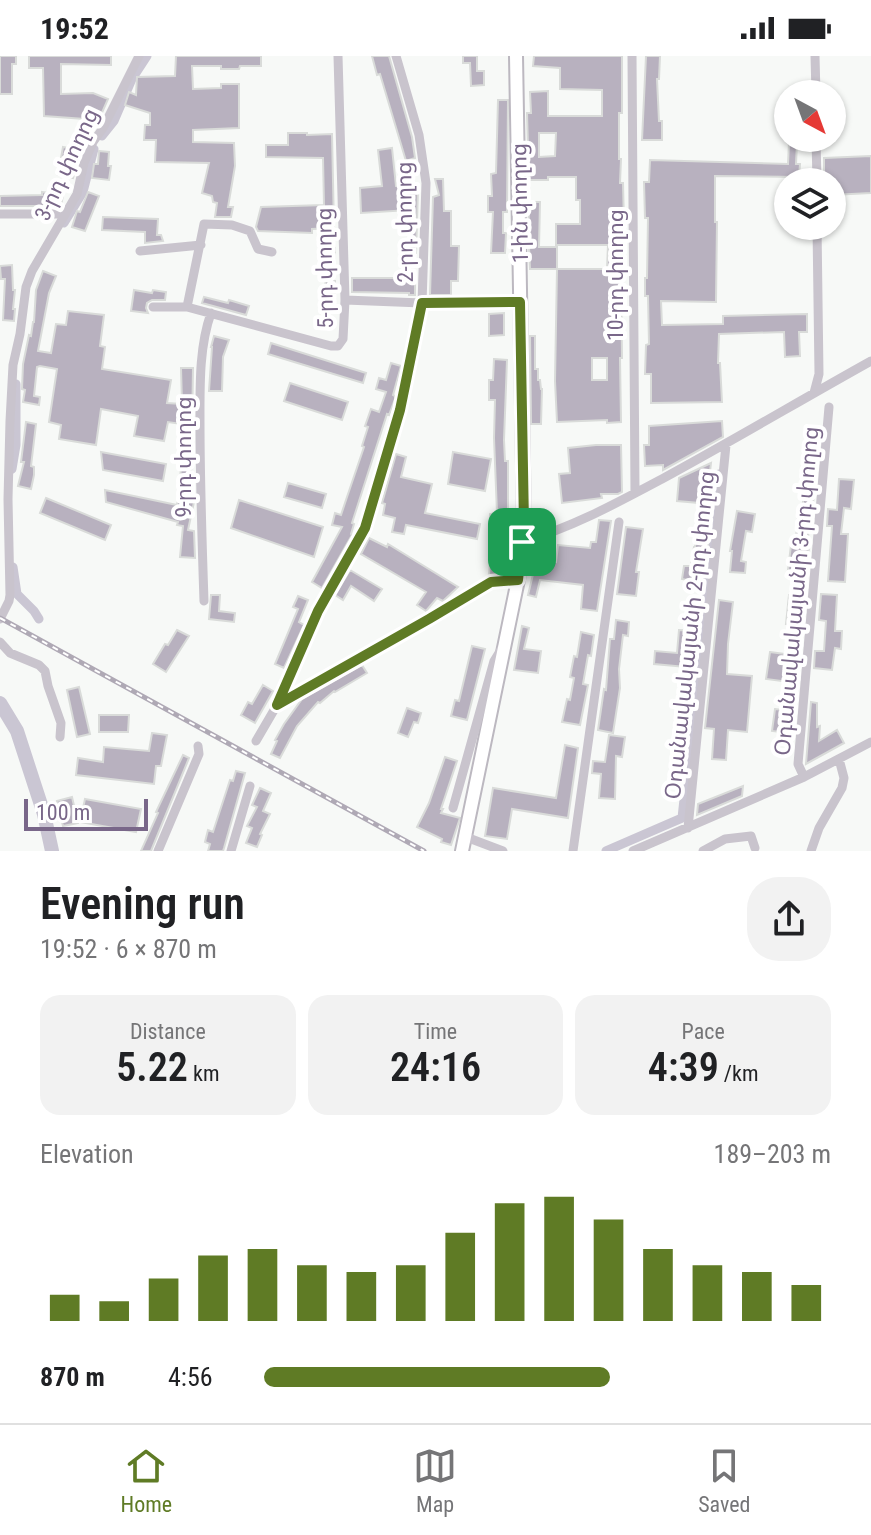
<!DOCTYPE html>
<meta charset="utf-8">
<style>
:root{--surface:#fff;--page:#f2f2f2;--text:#202124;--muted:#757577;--line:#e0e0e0;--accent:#5f7b25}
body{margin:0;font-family:"Roboto Condensed","Noto Sans Armenian",sans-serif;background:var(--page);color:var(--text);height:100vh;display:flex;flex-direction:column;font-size:30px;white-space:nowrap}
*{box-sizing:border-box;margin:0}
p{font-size:26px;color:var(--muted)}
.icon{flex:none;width:44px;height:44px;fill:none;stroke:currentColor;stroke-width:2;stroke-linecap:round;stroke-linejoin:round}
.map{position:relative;height:795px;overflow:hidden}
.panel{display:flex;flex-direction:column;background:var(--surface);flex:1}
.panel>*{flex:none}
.needle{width:52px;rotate:139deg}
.tools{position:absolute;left:774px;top:24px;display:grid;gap:16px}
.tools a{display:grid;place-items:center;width:72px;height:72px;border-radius:50%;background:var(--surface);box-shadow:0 2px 6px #0004;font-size:40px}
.scale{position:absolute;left:24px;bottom:20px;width:124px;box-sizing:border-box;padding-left:8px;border:4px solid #796789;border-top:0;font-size:22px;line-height:28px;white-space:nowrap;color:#796789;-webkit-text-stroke:6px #fff;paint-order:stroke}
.pin{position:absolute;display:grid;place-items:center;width:68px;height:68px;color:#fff;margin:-34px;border-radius:16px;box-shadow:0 4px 12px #0006}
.round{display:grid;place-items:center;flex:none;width:84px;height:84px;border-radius:32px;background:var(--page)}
.overview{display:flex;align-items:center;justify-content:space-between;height:136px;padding:0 40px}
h1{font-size:44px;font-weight:600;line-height:60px}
.figures{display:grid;grid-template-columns:repeat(3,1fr);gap:12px;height:136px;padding:8px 40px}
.figures div{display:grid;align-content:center;border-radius:20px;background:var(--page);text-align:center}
.figures b{font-size:40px;font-weight:600}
.figures small{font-size:22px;font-weight:400}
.figures p{font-size:22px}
.chart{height:224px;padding:16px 40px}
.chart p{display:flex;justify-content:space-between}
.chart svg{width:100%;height:144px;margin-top:8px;stroke:var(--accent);stroke-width:6}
ul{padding:0 40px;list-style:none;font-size:26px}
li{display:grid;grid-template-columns:128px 96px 1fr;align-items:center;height:60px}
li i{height:20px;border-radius:10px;background:var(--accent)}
.status{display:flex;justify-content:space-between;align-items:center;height:56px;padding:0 40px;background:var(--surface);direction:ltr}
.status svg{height:22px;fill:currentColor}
.tab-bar{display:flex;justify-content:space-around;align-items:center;height:112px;border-top:2px solid var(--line);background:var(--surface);font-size:22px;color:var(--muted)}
.tab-bar a{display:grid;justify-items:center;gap:4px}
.tab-bar .selected{color:var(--accent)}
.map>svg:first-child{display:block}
</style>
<div class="status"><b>19:52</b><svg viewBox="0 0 49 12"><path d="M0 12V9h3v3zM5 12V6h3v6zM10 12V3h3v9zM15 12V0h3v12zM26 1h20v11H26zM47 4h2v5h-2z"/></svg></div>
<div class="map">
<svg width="871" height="795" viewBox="0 0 871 795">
<rect width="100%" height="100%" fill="#f7f9f7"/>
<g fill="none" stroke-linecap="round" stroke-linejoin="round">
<path stroke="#cac6d3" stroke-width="9" d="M102,80L114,65L132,23L147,0
M64,167L83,136L94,93
M12,413L16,389V328
M13,511L17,538L34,555L39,563
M606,795L682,762L719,418"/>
<path stroke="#cac6d3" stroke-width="14" d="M0,647L17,675L44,758L52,795"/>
</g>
<path fill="#b8b1bf" stroke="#d9dbd9" stroke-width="2" fill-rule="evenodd" d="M0,0H16V8H12V38H0Z
M29,0H111V9L61,8V38L93,37L108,43L97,68L85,63L44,60L43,12H29Z
M176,0H261V10H240L239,13H221V10H192L193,33L221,32V28H239V72L193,74V86L234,87L235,110L228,151H233L231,161H215L217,147L213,146L212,140L202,137L209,107L155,106L156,84H144L145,69H150V57L125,49L129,36L136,39L137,21L175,20Z
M372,0H389L412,81L415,102L406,105L380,18L377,19Z
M463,0H477V15H484V29L471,30L470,7H463Z
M534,0H622V57H619V103H621L620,127H623L624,168H622L621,214L622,302H620L621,366L607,367V364L557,366L555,325L557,213H607L608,189H556V168H580V144H576V121H548V124H529L527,57H531L530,36L548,35V60H602V34L560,33V12L533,10ZM539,77H556L555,100L539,101ZM592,302H607V324H592Z
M646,0H660L659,23H657L659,65H662V84H642Z
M498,44H508L507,156H503V177H506L505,197H491L493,156H488V140H492L491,118L496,117Z
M288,77H307V79L332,78L334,172L312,173V177L258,175L256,171L261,151L324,149L323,102L266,101V89H288Z
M789,86L797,87L796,108H800L799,121L715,120V166H717L716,246L661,245L662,269L723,268V260L807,258V276H799L800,300L785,301L784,276L719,278L718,307H720L722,346L651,347V318H645L646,289L649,288L648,240H645V222H647L648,162H645L644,126H649L650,104L788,108Z
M63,91L81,94L73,122L58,119Z
M392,92L396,130L405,129V135L418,134L416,197H410L409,154L361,157L360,132L382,130L378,94Z
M99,95L109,96L108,110H111L109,124L92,122L94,108H98Z
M871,100V137L832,139V126H824V102Z
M435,123H443L444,155H451V190H459L458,225H451V239H430L433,141L439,139Z
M42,136L63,139L61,150H0V140L42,139Z
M88,136L99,140L85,175L72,171L77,155L80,156Z
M530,146H540L539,191H557V213H530L528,169Z
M103,161L158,163L157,179H161L163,185L145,187V176L102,174Z
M323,191L335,192L333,225H335V238H325L326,215H322Z
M12,209L13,234H15L13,253H15L14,265L3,264L5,223H1L0,210Z
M43,215L56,220L49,237L38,295L51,297L56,268L66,269L68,255L104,259L100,290L105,291L102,313L171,324L167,347L182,348L181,312H193L191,434H193L194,446L188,474L194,475L195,502L180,501L183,470L177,469L178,466L106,446L105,434L177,449L180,435L182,368L168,366L164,385L134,380L138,360L101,353L96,389L59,383L61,369L49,366L57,313L40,310L37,311L34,340L40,341L39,349L23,346L25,334L22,333L23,308L29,279L31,280L33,266H34L36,234Z
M352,222H415V239H409V237L352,236Z
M134,234L152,237L153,234L166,236L165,244H152L147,247L146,252L148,257L131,255Z
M204,241L228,247L229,244L249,250L246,259L202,247Z
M504,257V279L489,280V258Z
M214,280L229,284L223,301L222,335H209L212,291H211Z
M530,280H535V313H538V324H540L541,333H542L541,368H531Z
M271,287L366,317L363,327L268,298Z
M494,303L507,304L504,384L505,405H508V500L507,517L489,519L493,470H490V458L497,457L494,382L495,344H489V324H493Z
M391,307L401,310L393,339L395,340V343L389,359L387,358L352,467L354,468L351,478L352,479L322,532L312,526L342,471L332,469L335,457L341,459L347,441L364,391L362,390L368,371L365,370L371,353L379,356L386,336L376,333L379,322L386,324Z
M290,327L348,346L342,364L284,345Z
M722,365L723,381L663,414V409L645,410L644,389H649V370Z
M26,366L36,368L31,410L34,411V419L31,433L18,430L24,406H21Z
M596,389H621L622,436L618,438H601L602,442L562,447L559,418L570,417L568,392Z
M101,396L166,408L163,425L103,414Z
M453,396L491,403L485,435L448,428Z
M396,398L406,401L401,421L432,428L425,457L480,468L477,483L406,469L404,478L392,476L395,462L383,459L385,448L382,447Z
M711,407L706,451L712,452L706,507H700L698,526L682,523L684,510H691L694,491H695L699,447L677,445L679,422Z
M839,423L854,424L851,453L844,452L841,478H848L845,526L828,525L832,470H827L828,453L837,454Z
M288,427L326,438L322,452L284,441Z
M804,433L814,434L813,449H810L808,483L810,484L806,516L788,514L792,481L796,482L798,458H802Z
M46,442L111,469L105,484L40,457Z
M239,444L323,471L314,501L231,472Z
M737,455L755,458L752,476L746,475L741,505L746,506L745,517L730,516L732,495H730Z
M599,464L611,465L597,555L581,553L583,529L540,524L536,541L528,539L537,502H530L531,491H540V488L545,487L544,504L556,506L558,489L590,492L591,486H596Z
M626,471L643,473L636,516H639L636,540L617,538Z
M369,482L387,491L388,488L458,531L443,545L437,542L426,555L417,549L426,536L361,498Z
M350,514L382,533L374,545L351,530L343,544L335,539Z
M821,538L837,539L835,575H842L841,593L835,592L832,614L814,612L815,595H824L826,565L819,564Z
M211,539H220L219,555L235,557L234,566L209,563Z
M789,539L802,540L800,569L786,568Z
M298,540L308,544L299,566L304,569L284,612L275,608L298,553L293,551Z
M719,544L733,546L728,588L727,618L752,620L747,676L728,674L726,704L712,703L714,673L705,672Z
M616,564L629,566L628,580L623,579L619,613L620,632L613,677L598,674L604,633L606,634L610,583H614Z
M522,570L529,572L524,593L541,595L538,617L514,614Z
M177,574L189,580L166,616L153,608L165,588L168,589Z
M679,574L693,575L692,590H688L686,611L654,608L655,595L677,597Z
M581,576L594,579L591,600L588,599L583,628L588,629L580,669L562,666L567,643L570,644L574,622L570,621L574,600L577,601Z
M472,590L485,593L467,664L451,660L455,644L459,645Z
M770,596L793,599L789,626L766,623Z
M362,609L367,617L335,636L334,635L320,647L318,646L297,670L280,702L271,698L277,685L275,684L284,668L302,643Z
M263,629L273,635L255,667L241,659L248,646L252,648Z
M79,631L90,678L77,681L67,634Z
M811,646L817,647V671L820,670L819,685L837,674L844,687L806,708Z
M407,652L421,657L418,667L414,666L408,681L398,677Z
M775,653L791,655L788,677L772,675Z
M99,659H129L128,676H99Z
M152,677L167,679L161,710H156L154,728L76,719L78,702L103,706L104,691L149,695Z
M609,679L625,681L622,701L616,700L615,743L599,742L601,718L592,717L593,705L605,706Z
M565,689L578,692L568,762L512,753L507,783L485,780L493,732L556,742Z
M183,699L189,702L151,795H141L158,757L156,756Z
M445,701L457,705L441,753H443L441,757L460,762L451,789L441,786L442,783L417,771L429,747Z
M236,715L245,717L224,792L223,795H208L210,788L205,786L208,774L213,776L230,724L233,725Z
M743,730L742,740L697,759L698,748Z
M260,732L271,737L263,755L270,758L260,778L262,779L257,791L246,787L252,772L247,770L257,751L252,749Z
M72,741L78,767L63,770L57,745Z
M85,743L141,753L136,776L80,766Z"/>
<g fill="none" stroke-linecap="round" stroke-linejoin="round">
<defs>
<path id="major" d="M462,795L518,524L524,468L516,0"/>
</defs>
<use href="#major" stroke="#bcb8c0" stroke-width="16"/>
<path stroke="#c9c4cd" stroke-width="9" d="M632,0L635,437
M815,0L816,38
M816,82L817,126
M0,158H64
M140,195L201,189
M345,244L422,247L520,246
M153,251H187L331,290H338L343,283L345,244L338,0
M187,251L204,168L232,169L250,175L258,193L272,196
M814,337L819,318L817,170
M522,486C571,472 617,447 662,423C732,385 801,344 871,305
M204,545C202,486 200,426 200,367C200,330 199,291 211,257
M0,563L9,545L10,539L8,443L10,365L13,309L20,278L26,231L32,215L77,138L84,107L93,86L103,72L139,0
M0,586L10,597L39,609L45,615L48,630L61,667L60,681
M277,649L491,526L518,524
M256,685L277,649L318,555L365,472L400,354L422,247L426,127L419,79L396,0
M804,721L798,708L829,351
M453,752L494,605L502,592
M688,772L726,389
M466,781L503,795
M158,795L199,698L198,690
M231,795L250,730
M573,795L619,466
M633,795L804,721L871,686
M703,795L725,783L751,780L755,792
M811,795L819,772L842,732L844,722L839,703"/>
<use href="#major" stroke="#fff" stroke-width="12"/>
<defs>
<path id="rail" d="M0,562L424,795"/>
</defs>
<use href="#rail" stroke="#afa9b5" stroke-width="5"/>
<use href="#rail" stroke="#fff" stroke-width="2" stroke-dasharray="6" stroke-linecap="butt"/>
</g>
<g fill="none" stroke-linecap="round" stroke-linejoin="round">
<defs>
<path id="route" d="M520,246L524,468L518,524L491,526L429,563L277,649L318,555L365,472L400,354L422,247Z"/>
</defs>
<use href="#route" stroke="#fff" stroke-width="16"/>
<use href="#route" stroke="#5f7b25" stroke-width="10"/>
</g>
<g text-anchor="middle" stroke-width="8" stroke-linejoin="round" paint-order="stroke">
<g font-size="22" fill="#796789" stroke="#fff">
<text transform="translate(66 108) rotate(-65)" y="8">3-րդ փողոց</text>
<text transform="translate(519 147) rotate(-91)" y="8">1-ին փողոց</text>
<text transform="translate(404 166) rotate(-91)" y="8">2-րդ փողոց</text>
<text transform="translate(324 212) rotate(-91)" y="8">5-րդ փողոց</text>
<text transform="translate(615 219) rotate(-90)" y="8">10-րդ փողոց</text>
<text transform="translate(183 401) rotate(-90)" y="8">9-րդ փողոց</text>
<text transform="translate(796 535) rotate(-85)" y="8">Օդանավակայանի 3-րդ փողոց</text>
<text transform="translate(689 579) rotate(-84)" y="8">Օդանավակայանի 2-րդ փողոց</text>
</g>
</g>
</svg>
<div class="tools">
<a><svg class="needle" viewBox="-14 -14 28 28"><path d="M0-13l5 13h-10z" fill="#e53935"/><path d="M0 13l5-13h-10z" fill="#757577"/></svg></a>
<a><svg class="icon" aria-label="layers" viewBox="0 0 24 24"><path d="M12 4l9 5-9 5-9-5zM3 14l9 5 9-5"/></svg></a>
</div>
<div class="scale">100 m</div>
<div class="pin" style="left:522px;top:486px;background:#1e9e55"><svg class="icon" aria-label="arrive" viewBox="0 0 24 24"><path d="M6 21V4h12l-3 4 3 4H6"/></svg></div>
</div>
<section class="panel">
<div class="overview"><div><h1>Evening run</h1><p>19:52 · 6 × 870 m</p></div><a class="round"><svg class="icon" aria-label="share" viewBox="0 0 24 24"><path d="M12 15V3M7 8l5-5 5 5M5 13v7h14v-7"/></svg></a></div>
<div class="figures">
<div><p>Distance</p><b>5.22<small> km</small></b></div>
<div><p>Time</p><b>24:16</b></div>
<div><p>Pace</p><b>4:39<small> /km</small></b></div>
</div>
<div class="chart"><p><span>Elevation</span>189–203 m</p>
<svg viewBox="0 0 160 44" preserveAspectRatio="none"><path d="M5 44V36M15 44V38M25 44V31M35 44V24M45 44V22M55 44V27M65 44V29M75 44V27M85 44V17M95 44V8M105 44V6M115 44V13M125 44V22M135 44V27M145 44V29M155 44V33"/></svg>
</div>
<ul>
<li><b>870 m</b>4:56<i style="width:61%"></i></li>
</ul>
</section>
<nav class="tab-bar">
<a class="selected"><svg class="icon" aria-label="home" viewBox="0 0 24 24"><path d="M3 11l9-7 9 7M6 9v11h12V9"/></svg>Home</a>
<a><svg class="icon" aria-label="map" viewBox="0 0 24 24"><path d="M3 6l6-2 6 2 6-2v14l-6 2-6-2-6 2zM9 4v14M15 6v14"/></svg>Map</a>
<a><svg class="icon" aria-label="saved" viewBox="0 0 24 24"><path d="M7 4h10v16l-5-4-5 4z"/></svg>Saved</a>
</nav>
